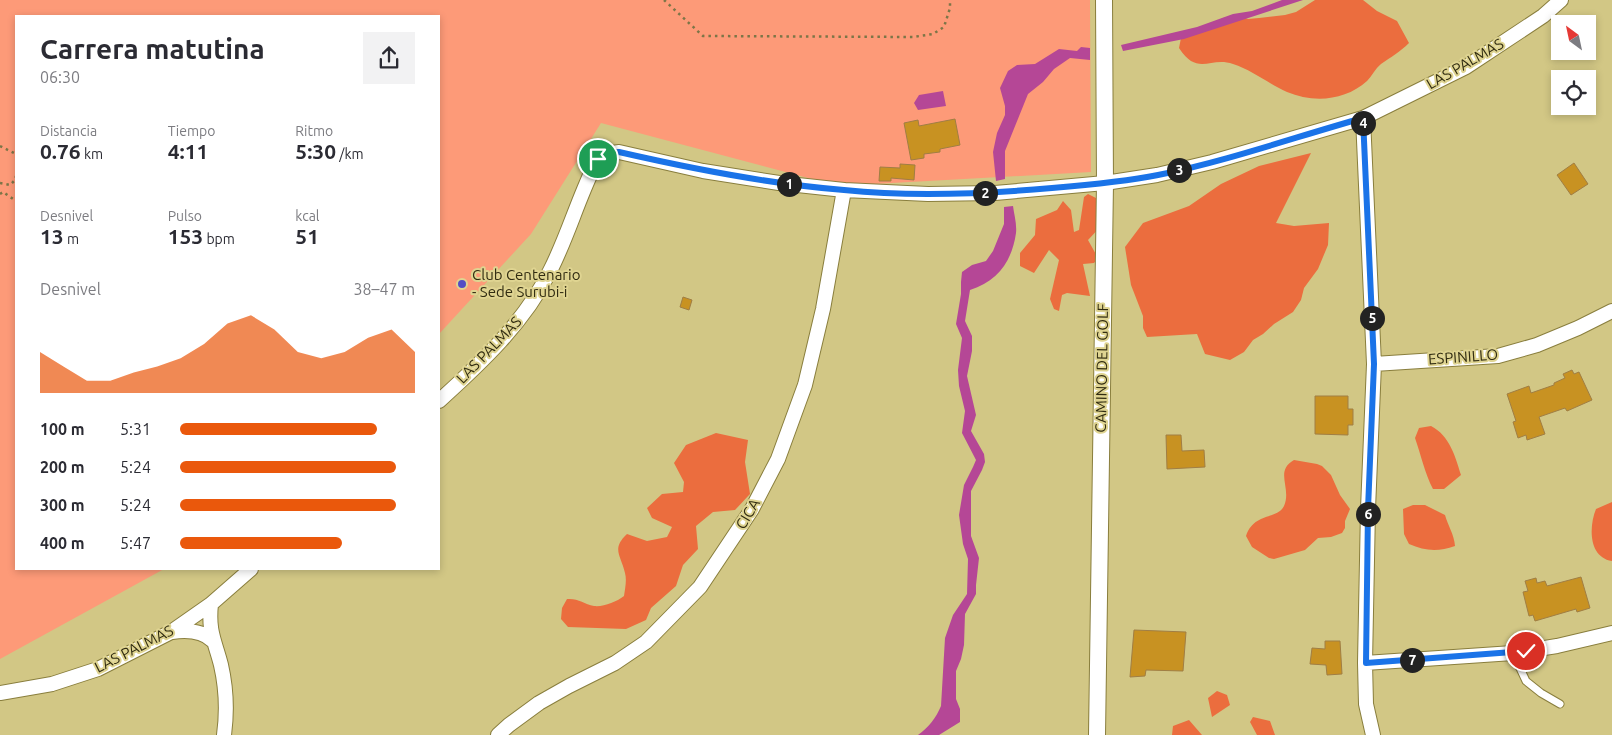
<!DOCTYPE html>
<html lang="es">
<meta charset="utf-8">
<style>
:root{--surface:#fff;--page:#f2f2f3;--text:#2b2b33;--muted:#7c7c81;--accent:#ea580c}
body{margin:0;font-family:Ubuntu,sans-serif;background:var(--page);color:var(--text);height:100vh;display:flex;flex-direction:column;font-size:19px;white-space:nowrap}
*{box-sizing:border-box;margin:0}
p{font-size:16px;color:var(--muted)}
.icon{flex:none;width:28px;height:28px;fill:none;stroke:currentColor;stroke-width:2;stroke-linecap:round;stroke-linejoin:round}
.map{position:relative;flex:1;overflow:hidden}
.side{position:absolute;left:15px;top:15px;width:425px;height:555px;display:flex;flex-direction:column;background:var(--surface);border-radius:0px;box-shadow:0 2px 8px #0003}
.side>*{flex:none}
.needle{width:32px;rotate:327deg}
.tools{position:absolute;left:1551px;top:15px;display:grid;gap:10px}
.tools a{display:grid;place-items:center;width:45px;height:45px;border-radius:0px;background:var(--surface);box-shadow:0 2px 8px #0003;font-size:25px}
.pin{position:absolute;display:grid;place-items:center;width:42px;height:42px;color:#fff;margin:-21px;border:2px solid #fff;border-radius:50%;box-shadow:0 1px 5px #0007}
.km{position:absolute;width:25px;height:25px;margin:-12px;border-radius:50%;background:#222;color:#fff;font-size:14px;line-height:25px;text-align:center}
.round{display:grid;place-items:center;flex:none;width:52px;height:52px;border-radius:0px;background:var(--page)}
.headline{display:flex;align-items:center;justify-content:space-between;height:85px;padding:0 25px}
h1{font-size:28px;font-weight:700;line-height:38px}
.figures{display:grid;grid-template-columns:repeat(3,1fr);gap:8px;height:85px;padding:5px 25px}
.figures div{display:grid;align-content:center}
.figures b{font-size:21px;font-weight:700}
.figures small{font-size:14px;font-weight:400}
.figures p{font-size:14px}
.chart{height:140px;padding:10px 25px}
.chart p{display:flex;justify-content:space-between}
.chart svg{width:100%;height:90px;margin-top:5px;fill:var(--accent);opacity:.7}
ul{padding:0 25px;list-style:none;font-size:16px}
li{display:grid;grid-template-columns:80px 60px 1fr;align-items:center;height:38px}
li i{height:12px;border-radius:6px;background:var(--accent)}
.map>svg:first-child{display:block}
</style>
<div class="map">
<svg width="1612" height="735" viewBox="0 0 1612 735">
<rect width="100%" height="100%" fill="#d2c785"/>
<path fill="#fd9a78" d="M0,0H1090L1091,172L838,186L601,123L531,234L439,334V16H16V569H164L0,659Z"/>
<path fill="#eb6d3e" d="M1315,0H1363L1377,11L1397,21L1409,43C1400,52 1391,57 1381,64C1375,69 1372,76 1367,81C1345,101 1313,103 1287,92C1269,84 1252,70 1233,64C1210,56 1198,77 1179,48L1181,38L1223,18L1238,15L1248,19L1259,18L1285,15L1296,12Z
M1311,153L1276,223L1294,226L1329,223L1328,245L1318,269L1304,288L1301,300L1293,312L1274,324L1263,334L1253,340L1244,352L1230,360L1205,354L1197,334L1147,337L1143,328V316L1131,285L1125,247L1143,223L1189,206L1221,184L1259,166Z
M1088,194L1098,199L1103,224L1088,240L1098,258L1094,263L1083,264L1090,296L1067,293L1062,295L1059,311L1054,309L1050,299L1059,260L1049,250L1034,273L1020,266V253L1035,235L1036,219L1057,210L1063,201L1071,210L1074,232L1079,230L1084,197Z
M1431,426C1450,436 1455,456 1461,475L1444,489H1433C1425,474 1421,455 1415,438L1419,428Z
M716,433L748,440L745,462L750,494L735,510L713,512L696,526L698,549L683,565L676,586L651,608L646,620L626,629L568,627L561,619L562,608L567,599C578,598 584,604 594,606C604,607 616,602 624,596C625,589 627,580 625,573C621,555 611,549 627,534L647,541L667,537L672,527L652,518L647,508L662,494L683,492L684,482L674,463L686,445Z
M1294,460L1317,464L1322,466L1331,475L1340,495L1350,509L1345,521V528L1342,533L1331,537L1318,538L1305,550L1274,559L1269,558L1252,547L1246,536C1254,512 1277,520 1284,506C1292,488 1274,471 1294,460Z
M1612,502V561C1588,557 1589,526 1596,509Z
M1413,505H1425L1445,515C1448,526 1454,534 1455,546C1438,552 1425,551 1409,544L1404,534L1403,509Z
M1217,691L1227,695L1230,705L1212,717L1208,698Z
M1253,717L1270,721L1275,735H1257L1250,722Z
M1189,720L1202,735H1172L1173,726Z"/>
<path fill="#b54796" d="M1282,0H1303L1184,39L1123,51L1121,45L1197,27L1233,14L1252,11Z
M1081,47L1090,48V60L1070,58L1054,69L1043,82L1028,94L1005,151V179L996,181L993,152L997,133L1005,115V106L1000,88L1008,71L1017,65L1035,64L1059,49L1077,51Z
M943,91L946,106L918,110L914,103L919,95Z
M1013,206C1014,214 1017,224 1016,233C1012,261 998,281 970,290L965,321L972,336V351L967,376L976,415L971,431L984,454L985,462L982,470L971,491V536L979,558L976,585V594L965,614L964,645L961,659L956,671V699L960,709V722L939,735H918C929,727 936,718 941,706L945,638L953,615L967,594L968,559L963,544L959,515L964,485L973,467L976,460L962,433L965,411L959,386L958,370L962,338L956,324L961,294V282L962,272L972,265L986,261L993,251L1004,224V207Z"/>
<path fill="#c89222" stroke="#a07e44" d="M955,119L960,145L940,149V152L924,154V158L911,160L904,123L918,120L919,126Z
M1574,163L1588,184L1571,195L1557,175Z
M900,164L915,165L914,180L891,178V181H879L880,167L900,168Z
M683,297L692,300L689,310L680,307Z
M1572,370L1574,374L1579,372L1592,400L1567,411L1565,408L1539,417L1545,434L1527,440L1526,435L1518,438L1513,422L1516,421L1507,394L1529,386L1531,393L1554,385V383L1565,378L1563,374Z
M1315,396H1348V409H1353V425H1348V435L1315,434Z
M1166,435H1181L1182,451L1204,450L1205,467L1167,469Z
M1581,577L1590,608L1577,612L1576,609L1535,621L1533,615L1529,616L1523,592L1528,591L1525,581L1536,578L1537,583L1545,581L1547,586Z
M1134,630L1186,632L1183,671L1146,670L1145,676L1130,677Z
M1325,641H1340L1342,674L1327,675L1326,665L1310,664L1312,648L1325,649Z"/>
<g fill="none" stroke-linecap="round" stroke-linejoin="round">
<defs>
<path id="service" d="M1513,653L1526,681L1541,693L1560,704"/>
<path id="minor" d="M1363,118L1374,364L1368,509L1365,663L1366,704L1373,735
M1374,364L1498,356L1537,345L1578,328L1612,311
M439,401C481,363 524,323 550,271C567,238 577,202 593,169C600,157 606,153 619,152L703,171L779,183L844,190L928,194L995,193L1105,183L1157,175L1212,162L1363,118L1466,67L1543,16L1561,0
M211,604C208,632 215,641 221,665C226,687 227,713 224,735
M172,632C186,630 202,630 213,641
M1365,663L1513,653L1557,646L1612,633
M0,693L52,684L98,669L171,632L211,604L251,569
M498,735L509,725L539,703L569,686L615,663L646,642L700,587L752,509L778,459L805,385L823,309L844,190"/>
<path id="tertiary" d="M1097,735L1105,183L1104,0"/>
</defs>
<use href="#service" stroke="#897e3d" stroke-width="9"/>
<use href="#minor" stroke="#897e3d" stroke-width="16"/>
<use href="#tertiary" stroke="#897e3d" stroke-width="18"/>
<path stroke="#7c7547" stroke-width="2.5" stroke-dasharray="2.5 4" stroke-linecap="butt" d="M664,0L703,36L913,37L933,34L944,27L950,8V0
M0,146L16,154
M0,183L10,185L15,180L16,176
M0,194L3,192L16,201"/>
<use href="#service" stroke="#fff" stroke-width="7"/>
<use href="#minor" stroke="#fff" stroke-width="14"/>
<use href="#tertiary" stroke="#fff" stroke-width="16"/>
</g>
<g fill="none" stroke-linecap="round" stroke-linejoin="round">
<defs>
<path id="route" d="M598,159L608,153L619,152C693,169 768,184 844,190C913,197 983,194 1052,188C1088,185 1123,182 1158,175C1227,161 1295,137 1363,118L1374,364L1368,509L1366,663L1526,651"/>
</defs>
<use href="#route" stroke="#fff" stroke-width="10"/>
<use href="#route" stroke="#1a73e8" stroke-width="6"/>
</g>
<circle fill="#544dc5" stroke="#dfd491" stroke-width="2" cx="462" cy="284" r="5"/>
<g text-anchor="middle" stroke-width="4" stroke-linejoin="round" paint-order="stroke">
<g font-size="15" fill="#312c11" stroke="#dfd491">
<text transform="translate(1465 64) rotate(-30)" y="5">LAS PALMAS</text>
<text transform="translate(489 350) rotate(-46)" y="5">LAS PALMAS</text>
<text transform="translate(1463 357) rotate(-4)" y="5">ESPINILLO</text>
<text transform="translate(1102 368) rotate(-89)" y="5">CAMINO DEL GOLF</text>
<text transform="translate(748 514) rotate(-59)" y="5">CICA</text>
<text transform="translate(134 649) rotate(-27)" y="5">LAS PALMAS</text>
</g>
<g font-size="15" fill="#312c11" stroke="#dfd491" text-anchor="start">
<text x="472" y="280">Club Centenario<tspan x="472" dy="17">- Sede Surubi-i</tspan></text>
</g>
</g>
</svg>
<div class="tools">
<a><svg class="needle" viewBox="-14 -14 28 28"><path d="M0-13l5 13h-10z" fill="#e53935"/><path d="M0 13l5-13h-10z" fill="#7c7c81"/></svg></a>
<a><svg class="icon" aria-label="locate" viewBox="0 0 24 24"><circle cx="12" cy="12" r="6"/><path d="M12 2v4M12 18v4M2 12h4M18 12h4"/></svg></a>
</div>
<div class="pin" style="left:598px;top:159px;background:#1e9e55"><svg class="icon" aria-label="arrive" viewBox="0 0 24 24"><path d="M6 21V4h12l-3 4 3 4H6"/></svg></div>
<div class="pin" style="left:1526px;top:651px;background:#d93025"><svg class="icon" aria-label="check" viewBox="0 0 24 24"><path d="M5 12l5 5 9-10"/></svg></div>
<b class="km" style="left:789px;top:184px">1</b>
<b class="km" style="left:985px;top:193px">2</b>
<b class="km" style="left:1179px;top:170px">3</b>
<b class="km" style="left:1363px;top:123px">4</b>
<b class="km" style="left:1372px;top:318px">5</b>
<b class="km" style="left:1368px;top:514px">6</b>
<b class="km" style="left:1412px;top:660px">7</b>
<section class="side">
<div class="headline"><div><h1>Carrera matutina</h1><p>06:30</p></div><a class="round"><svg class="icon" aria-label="share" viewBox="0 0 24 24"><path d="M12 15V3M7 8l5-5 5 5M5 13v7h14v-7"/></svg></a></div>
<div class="figures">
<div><p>Distancia</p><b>0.76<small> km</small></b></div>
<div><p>Tiempo</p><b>4:11</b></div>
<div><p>Ritmo</p><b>5:30<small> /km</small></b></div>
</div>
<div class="figures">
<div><p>Desnivel</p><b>13<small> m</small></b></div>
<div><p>Pulso</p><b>153<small> bpm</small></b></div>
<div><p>kcal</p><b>51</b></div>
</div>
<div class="chart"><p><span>Desnivel</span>38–47 m</p>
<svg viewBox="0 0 160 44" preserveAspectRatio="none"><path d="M0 44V24L10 31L20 38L30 38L40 34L50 31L60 27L70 20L80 10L90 6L100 13L110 24L120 27L130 24L140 17L150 13L160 24V44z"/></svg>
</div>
<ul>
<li><b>100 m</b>5:31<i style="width:84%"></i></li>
<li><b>200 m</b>5:24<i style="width:92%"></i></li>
<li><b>300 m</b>5:24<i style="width:92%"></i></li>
<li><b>400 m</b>5:47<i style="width:69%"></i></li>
</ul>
</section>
</div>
